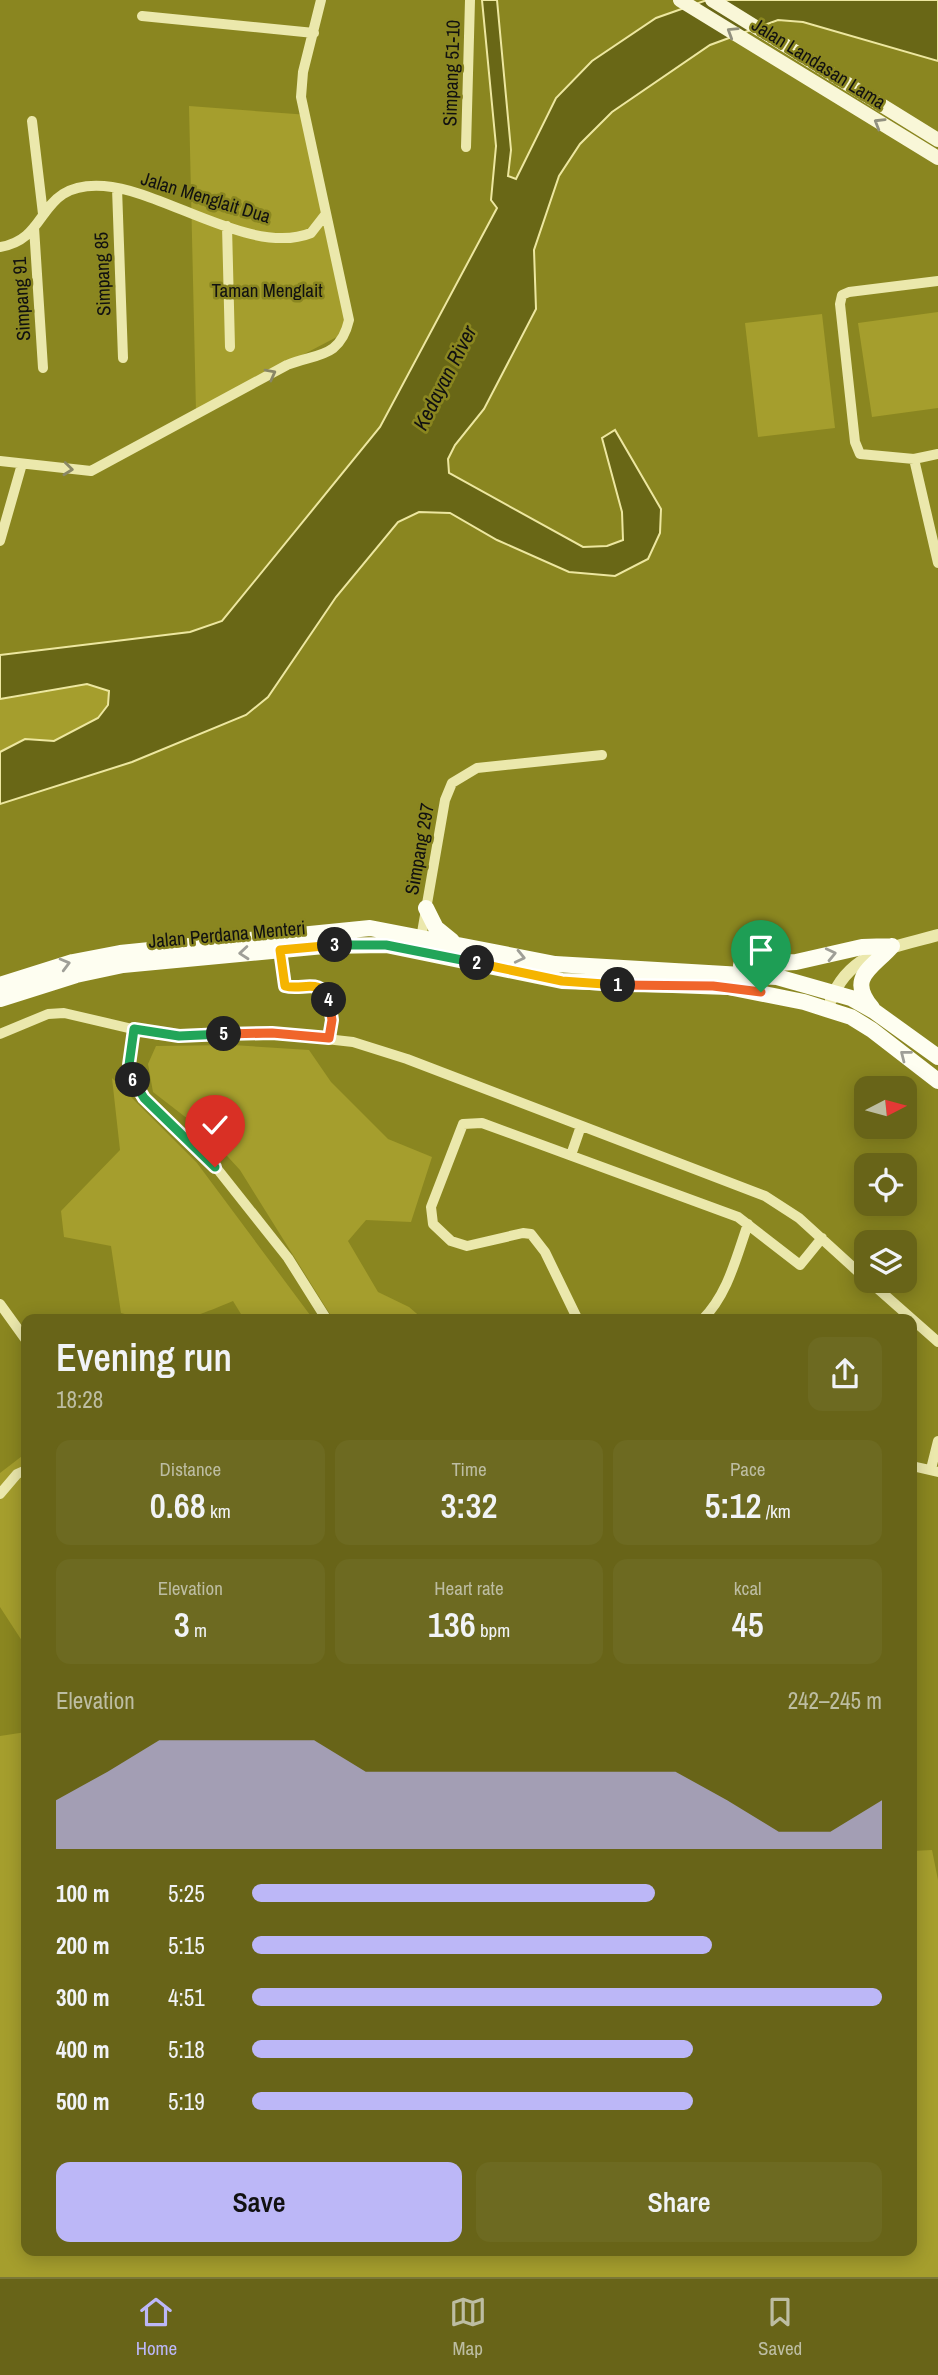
<!DOCTYPE html>
<meta charset="utf-8">
<style>
:root{--surface:#686418;--page:#6d6a21;--text:#f1f3f6;--muted:#bdbda2;--line:#7b7837;--accent:#bcb7f7}
body{margin:0;font-family:"Archivo Narrow",sans-serif;background:var(--page);color:var(--text);height:100vh;display:flex;flex-direction:column;font-size:26px;white-space:nowrap}
*{box-sizing:border-box;margin:0}
p{font-size:23px;color:var(--muted)}
.icon{flex:none;width:38px;height:38px;fill:none;stroke:currentColor;stroke-width:2;stroke-linecap:round;stroke-linejoin:round}
.map{position:relative;flex:1;overflow:hidden}
.details{position:absolute;left:21px;top:1314px;width:896px;height:942px;display:flex;flex-direction:column;background:var(--surface);border-radius:14px;box-shadow:0 4px 18px #0003}
.details>*{flex:none}
.needle{width:46px;rotate:84deg}
.buttons{position:absolute;left:854px;top:1076px;display:grid;gap:14px}
.buttons a{display:grid;place-items:center;width:63px;height:63px;border-radius:14px;background:var(--surface);box-shadow:0 4px 18px #0003;font-size:35px}
.pin{position:absolute;display:grid;place-items:center;width:60px;height:60px;color:#fff;margin:-72px -30px;border-radius:50% 50% 50% 0;rotate:-45deg;box-shadow:0 0 7px #0007}
.pin .icon{rotate:45deg}
.km{position:absolute;width:35px;height:35px;margin:-18px;border-radius:50%;background:#222;color:#fff;font-size:19px;line-height:35px;text-align:center}
.round{display:grid;place-items:center;flex:none;width:74px;height:74px;border-radius:14px;background:var(--page)}
.head{display:flex;align-items:center;justify-content:space-between;height:119px;padding:0 35px}
h1{font-size:38px;font-weight:600;line-height:52px}
.figures{display:grid;grid-template-columns:repeat(3,1fr);gap:10px;height:119px;padding:7px 35px}
.figures div{display:grid;align-content:center;border-radius:14px;background:var(--page);text-align:center}
.figures b{font-size:35px;font-weight:600}
.figures small{font-size:19px;font-weight:400}
.figures p{font-size:19px}
.chart{height:196px;padding:14px 35px}
.chart p{display:flex;justify-content:space-between}
.chart svg{width:100%;height:126px;margin-top:7px;fill:var(--accent);opacity:.7}
.action{display:flex;gap:14px;margin-top:auto;padding:14px 35px}
.action a{flex:1;height:80px;border-radius:14px;background:var(--accent);color:#111;font-size:28px;font-weight:600;line-height:80px;text-align:center}
.action a+a{background:var(--page);color:var(--text)}
ul{padding:0 35px;list-style:none;font-size:23px}
li{display:grid;grid-template-columns:112px 84px 1fr;align-items:center;height:52px}
li i{height:18px;border-radius:9px;background:var(--accent)}
.menu{display:flex;justify-content:space-around;align-items:center;height:98px;border-top:2px solid var(--line);background:var(--surface);font-size:19px;color:var(--muted)}
.menu a{display:grid;justify-items:center;gap:4px}
.menu .selected{color:var(--accent)}
.map>svg:first-child{display:block}
</style>
<div class="map">
<svg width="938" height="2277" viewBox="0 0 938 2277">
<rect width="100%" height="100%" fill="#8a8620"/>
<path fill="#a59e2d" d="M189,106L309,115L350,330L196,411Z
M938,312V408L872,417L858,323Z
M822,314L835,428L758,437L745,323Z
M87,684L109,691L108,704L98,718L54,741L25,739L0,752V699Z
M233,1045L309,1050L331,1082L388,1139L432,1157L411,1222L366,1220L348,1241L378,1292L409,1307L423,1319H333L240,1170L206,1133L153,1092L148,1064L156,1046Z
M112,1078L197,1163L313,1319H244L233,1301C188,1320 170,1327 121,1313L111,1246L64,1237L61,1211L120,1150Z
M26,1453V1647L0,1607V1473Z
M26,1732V2250H912V1851L932,1850L938,1880V2277H0V1736Z"/>
<path fill="#696716" stroke="#ede7a0" stroke-width="2" d="M482,0H497L511,150L508,176L516,179L556,98L592,61L656,18L707,0H938V61L803,22L778,20L710,45L612,112L580,144L559,176L534,250L536,309L484,409L455,445L448,459L449,473L583,547L607,546L623,540L622,512L602,438L615,430L661,509L660,533L648,559L615,576L569,572L497,540L450,513L419,512L398,522L336,597L268,697L246,715L132,762L0,804V752L25,739L54,741L98,718L108,705L109,691L87,684L0,699V655L190,632L222,621L380,427L497,208L491,200L496,146Z"/>
<g fill="none" stroke-linecap="round" stroke-linejoin="round">
<path stroke="#ebe8ac" stroke-width="10" d="M142,16L314,33
M32,121L43,214
M466,147L470,0
M117,188L123,358
M227,226L230,347
M34,227L43,368
M0,247C52,239 35,181 104,186C163,190 252,257 311,233L325,215
M938,281L849,292L842,295L840,304L855,442L860,454L914,459L938,454
M914,459L938,563
M0,461L91,471L287,365C316,353 340,359 349,320L301,97L303,72L321,0
M0,541L22,464
M420,944L445,800L452,783L477,768L602,755
M280,950L285,986H318L325,990L331,1006L329,1038
M134,1029L129,1065L137,1089L215,1166L288,1258L327,1320
M0,1034L48,1014L64,1013L158,1035L272,1033L353,1042L407,1059L765,1196L799,1218L866,1279
M571,1155L581,1126
M869,1281L938,1342
M0,1304L26,1340
M578,1320L545,1252L531,1234L523,1233L467,1246L451,1241L433,1224L431,1207L463,1124L482,1123L738,1217L800,1265L822,1238
M702,1320C728,1294 736,1258 748,1224
M912,1466L938,1472
M931,1469L938,1441
M0,1494L17,1474L26,1470"/>
<path stroke="#ebe8ac" stroke-width="12" d="M831,1000C850,951 893,948 938,935"/>
<path stroke="#f9f7d8" stroke-width="14" d="M680,0L938,158
M712,0L938,140"/>
<path stroke="#fefef1" stroke-width="16" d="M426,908L436,928L452,941
M741,965L796,962L862,947L892,946
M0,985L73,962L120,953L370,928L555,964L777,977L851,998L874,1011L938,1057
M0,999L76,975L123,965L324,946L386,945L562,981L728,987L804,1002L851,1017L872,1030L938,1081
M872,1008C846,977 873,968 892,946"/>
</g>
<defs><path id="oneway-chevron" d="M-2-3.5L2.5 0L-2 3.5" fill="none" stroke-width="1.6" stroke-linecap="round" stroke-linejoin="round" transform="scale(1.75)"/></defs>
<g stroke="#91907e">
<use href="#oneway-chevron" transform="translate(732 32) rotate(-148)"/>
<use href="#oneway-chevron" transform="translate(879 123) rotate(-149)"/>
</g>
<g stroke="#898766">
<use href="#oneway-chevron" transform="translate(271 374) rotate(-28)"/>
<use href="#oneway-chevron" transform="translate(68 469) rotate(6)"/>
</g>
<g stroke="#9f9f97">
<use href="#oneway-chevron" transform="translate(244 953) rotate(175)"/>
<use href="#oneway-chevron" transform="translate(831 954) rotate(-13)"/>
<use href="#oneway-chevron" transform="translate(520 957) rotate(13)"/>
<use href="#oneway-chevron" transform="translate(65 964) rotate(-15)"/>
<use href="#oneway-chevron" transform="translate(905 1055) rotate(-142)"/>
</g>
<g fill="none" stroke-linecap="round" stroke-linejoin="round">
<defs>
<path id="split-1" d="M618,985L713,986L761,992"/>
<path id="split-2" d="M477,963L562,981L618,985"/>
<path id="split-3" d="M335,945H386L477,963"/>
<path id="split-4" d="M329,1000C321,977 302,991 285,986L280,950L335,945"/>
<path id="split-5" d="M224,1034L272,1033L329,1038L332,1020L329,1000"/>
<path id="split-6" d="M133,1080L129,1065L134,1029L179,1036L224,1034"/>
<path id="split-7" d="M133,1080L144,1098L215,1167"/>
</defs>
<use href="#split-1" stroke="#fff" stroke-width="14"/>
<use href="#split-2" stroke="#fff" stroke-width="14"/>
<use href="#split-3" stroke="#fff" stroke-width="14"/>
<use href="#split-4" stroke="#fff" stroke-width="14"/>
<use href="#split-5" stroke="#fff" stroke-width="14"/>
<use href="#split-6" stroke="#fff" stroke-width="14"/>
<use href="#split-7" stroke="#fff" stroke-width="14"/>
<use href="#split-1" stroke="#f0652b" stroke-width="9"/>
<use href="#split-2" stroke="#f5b400" stroke-width="9"/>
<use href="#split-3" stroke="#22a559" stroke-width="9"/>
<use href="#split-4" stroke="#f5b400" stroke-width="9"/>
<use href="#split-5" stroke="#f0652b" stroke-width="9"/>
<use href="#split-6" stroke="#22a559" stroke-width="9"/>
<use href="#split-7" stroke="#22a559" stroke-width="9"/>
</g>
<g text-anchor="middle" stroke-width="5" stroke-linejoin="round" paint-order="stroke">
<g font-size="19" fill="#111" stroke="#8a8620">
<text transform="translate(819 63) rotate(32)" y="7">Jalan Landasan Lama</text>
<text transform="translate(451 73) rotate(-88)" y="7">Simpang 51-10</text>
<text transform="translate(206 197) rotate(17)" y="7">Jalan Menglait Dua</text>
<text transform="translate(102 274) rotate(-92)" y="7">Simpang 85</text>
<text transform="translate(21 299) rotate(-93)" y="7">Simpang 91</text>
<text transform="translate(419 849) rotate(-80)" y="7">Simpang 297</text>
<text transform="translate(227 934) rotate(-5)" y="7">Jalan Perdana Menteri</text>
</g>
<g font-size="19" fill="#111" stroke="#8a8620">
<text x="267" y="297">Taman Menglait</text>
</g>
<g font-size="21" font-style="italic" fill="#111" stroke="#8a8620">
<text transform="translate(445 378) rotate(-63)" y="7">Kedayan River</text>
</g>
</g>
</svg>
<div class="buttons">
<a><svg class="needle" viewBox="-14 -14 28 28"><path d="M0-13l5 13h-10z" fill="#e53935"/><path d="M0 13l5-13h-10z" fill="#bdbda2"/></svg></a>
<a><svg class="icon" aria-label="locate" viewBox="0 0 24 24"><circle cx="12" cy="12" r="6"/><path d="M12 2v4M12 18v4M2 12h4M18 12h4"/></svg></a>
<a><svg class="icon" aria-label="layers" viewBox="0 0 24 24"><path d="M12 4l9 5-9 5-9-5zM3 14l9 5 9-5"/></svg></a>
</div>
<div class="pin" style="left:761px;top:992px;background:#1e9e55"><svg class="icon" aria-label="arrive" viewBox="0 0 24 24"><path d="M6 21V4h12l-3 4 3 4H6"/></svg></div>
<div class="pin" style="left:215px;top:1167px;background:#d93025"><svg class="icon" aria-label="check" viewBox="0 0 24 24"><path d="M5 12l5 5 9-10"/></svg></div>
<b class="km" style="left:618px;top:985px">1</b>
<b class="km" style="left:477px;top:963px">2</b>
<b class="km" style="left:335px;top:945px">3</b>
<b class="km" style="left:329px;top:1000px">4</b>
<b class="km" style="left:224px;top:1034px">5</b>
<b class="km" style="left:133px;top:1080px">6</b>
<section class="details">
<div class="head"><div><h1>Evening run</h1><p>18:28</p></div><a class="round"><svg class="icon" aria-label="share" viewBox="0 0 24 24"><path d="M12 15V3M7 8l5-5 5 5M5 13v7h14v-7"/></svg></a></div>
<div class="figures">
<div><p>Distance</p><b>0.68<small> km</small></b></div>
<div><p>Time</p><b>3:32</b></div>
<div><p>Pace</p><b>5:12<small> /km</small></b></div>
</div>
<div class="figures">
<div><p>Elevation</p><b>3<small> m</small></b></div>
<div><p>Heart rate</p><b>136<small> bpm</small></b></div>
<div><p>kcal</p><b>45</b></div>
</div>
<div class="chart"><p><span>Elevation</span>242–245 m</p>
<svg viewBox="0 0 160 44" preserveAspectRatio="none"><path d="M0 44V27L10 17L20 6L30 6L40 6L50 6L60 17L70 17L80 17L90 17L100 17L110 17L120 17L130 27L140 38L150 38L160 27V44z"/></svg>
</div>
<ul>
<li><b>100 m</b>5:25<i style="width:64%"></i></li>
<li><b>200 m</b>5:15<i style="width:73%"></i></li>
<li><b>300 m</b>4:51<i style="width:100%"></i></li>
<li><b>400 m</b>5:18<i style="width:70%"></i></li>
<li><b>500 m</b>5:19<i style="width:70%"></i></li>
</ul>
<div class="action"><a>Save</a><a>Share</a></div>
</section>
</div>
<nav class="menu">
<a class="selected"><svg class="icon" aria-label="home" viewBox="0 0 24 24"><path d="M3 11l9-7 9 7M6 9v11h12V9"/></svg>Home</a>
<a><svg class="icon" aria-label="map" viewBox="0 0 24 24"><path d="M3 6l6-2 6 2 6-2v14l-6 2-6-2-6 2zM9 4v14M15 6v14"/></svg>Map</a>
<a><svg class="icon" aria-label="saved" viewBox="0 0 24 24"><path d="M7 4h10v16l-5-4-5 4z"/></svg>Saved</a>
</nav>
